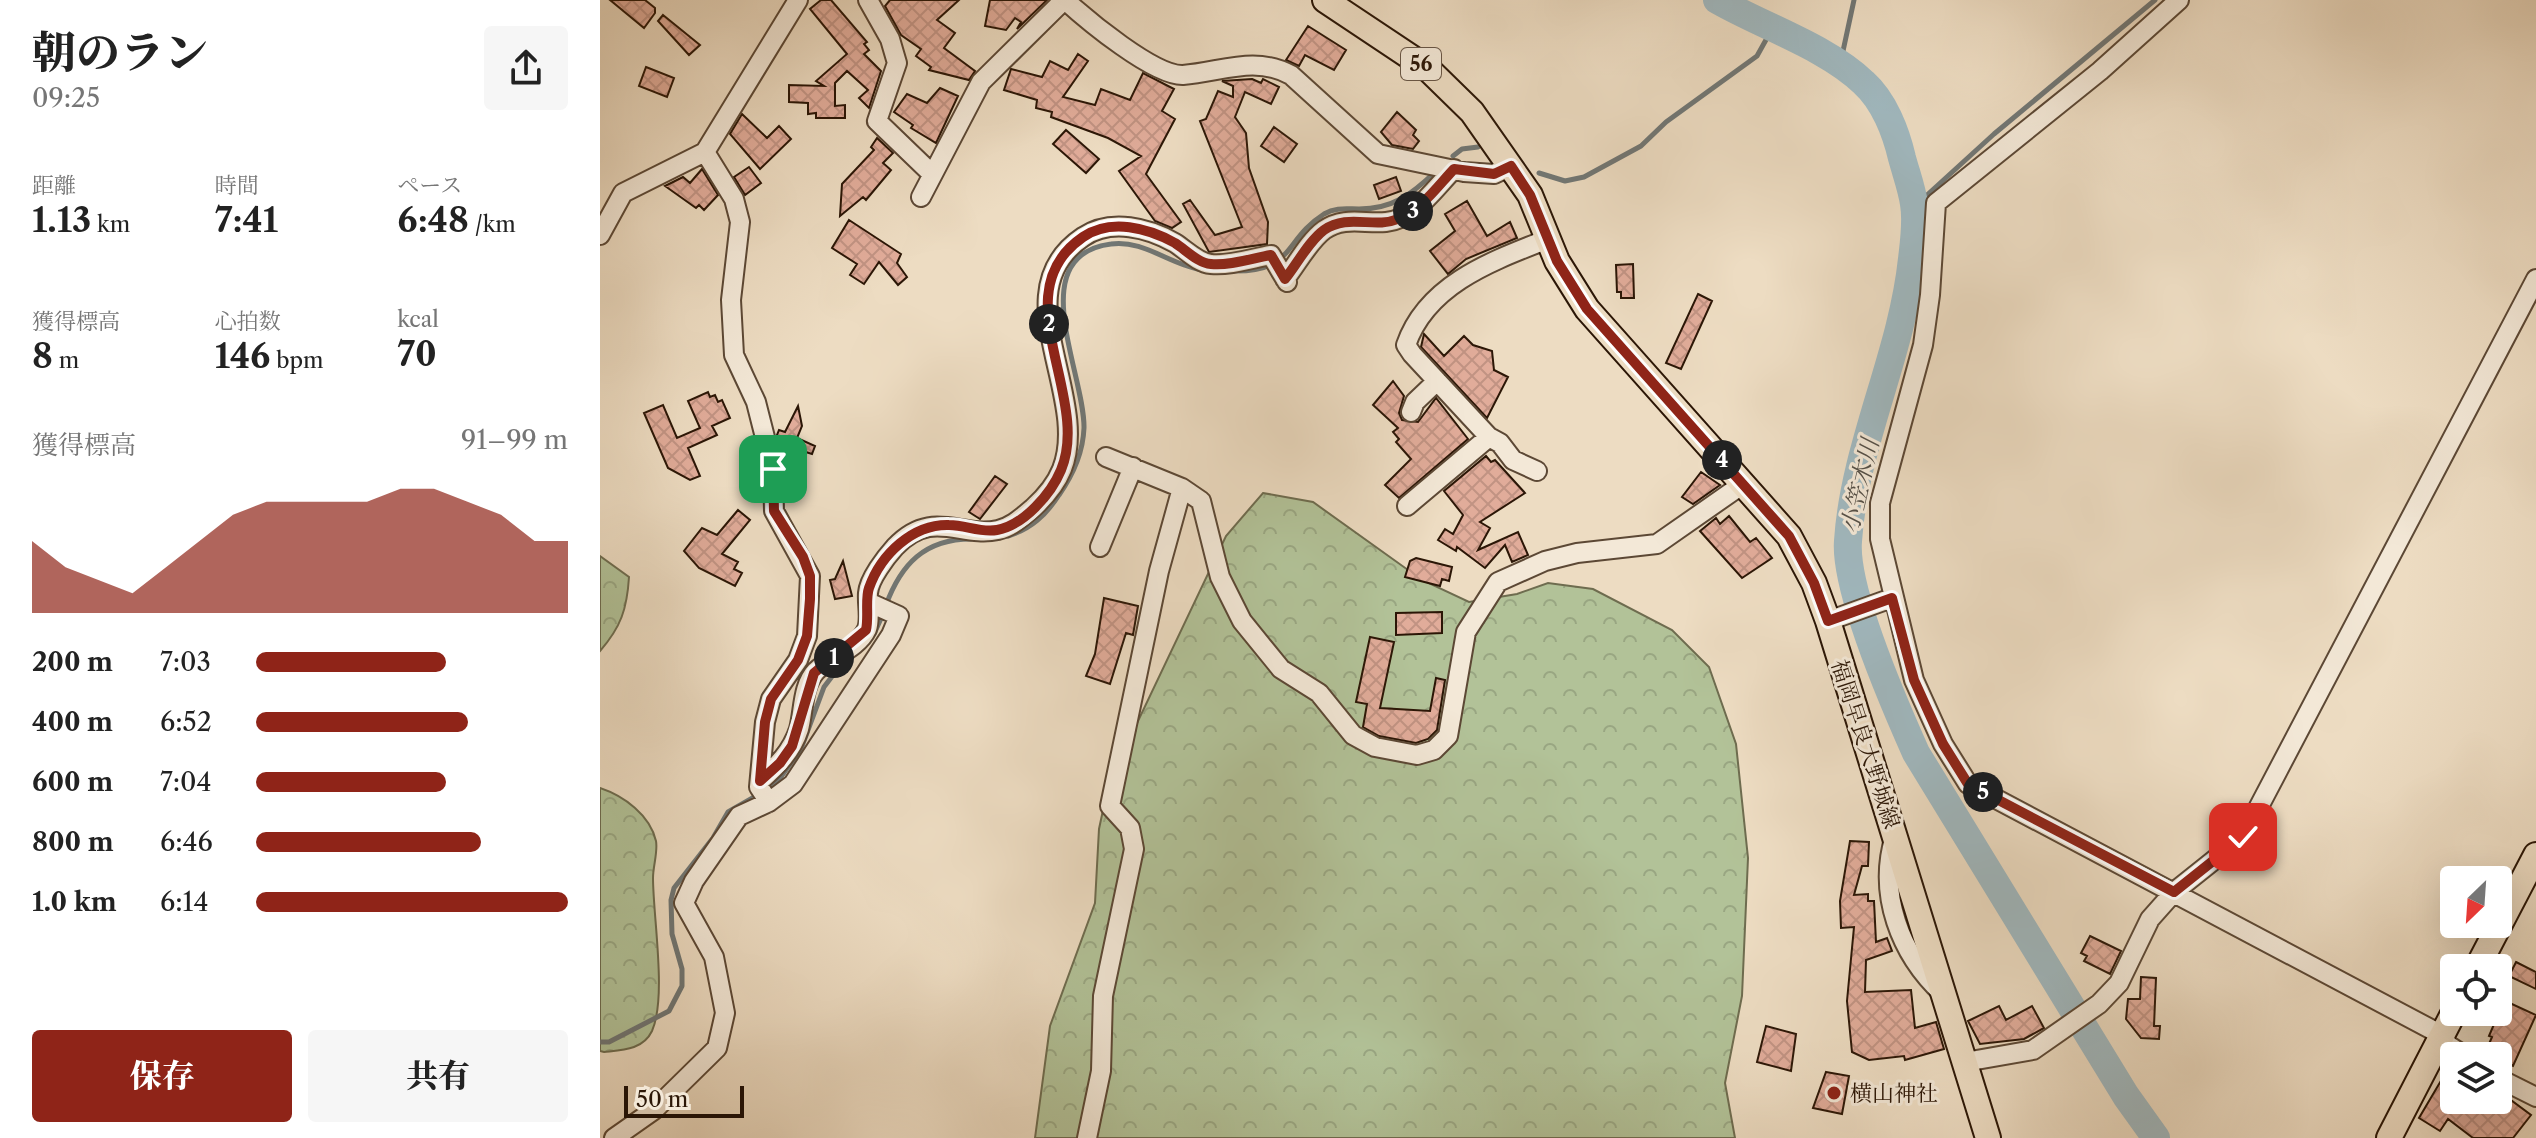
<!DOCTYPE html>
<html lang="ja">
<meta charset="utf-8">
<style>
:root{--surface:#fff;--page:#f6f6f6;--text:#222;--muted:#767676;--accent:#8f2418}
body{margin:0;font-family:"Libre Caslon Text","Noto Serif JP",serif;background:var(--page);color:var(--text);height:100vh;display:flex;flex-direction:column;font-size:30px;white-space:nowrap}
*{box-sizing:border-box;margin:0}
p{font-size:26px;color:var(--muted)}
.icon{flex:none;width:44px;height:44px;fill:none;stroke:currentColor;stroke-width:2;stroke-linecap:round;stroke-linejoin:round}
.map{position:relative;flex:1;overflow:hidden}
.side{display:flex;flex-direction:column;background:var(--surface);width:600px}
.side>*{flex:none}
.needle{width:52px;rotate:205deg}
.fabs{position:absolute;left:1840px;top:866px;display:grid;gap:16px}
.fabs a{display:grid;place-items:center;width:72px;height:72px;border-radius:8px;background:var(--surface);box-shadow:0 8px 32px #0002;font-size:40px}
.scale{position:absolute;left:24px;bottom:20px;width:120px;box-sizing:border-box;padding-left:8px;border:4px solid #2b1606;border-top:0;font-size:22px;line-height:28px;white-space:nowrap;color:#2b1606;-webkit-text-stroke:6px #f3e8d7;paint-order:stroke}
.pin{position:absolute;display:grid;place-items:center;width:68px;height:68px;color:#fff;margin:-34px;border-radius:16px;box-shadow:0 4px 12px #0006}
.km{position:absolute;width:40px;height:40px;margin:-20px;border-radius:50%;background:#222;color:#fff;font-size:22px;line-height:40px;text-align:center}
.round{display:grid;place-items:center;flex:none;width:84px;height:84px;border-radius:8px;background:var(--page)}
.summary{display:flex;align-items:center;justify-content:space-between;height:136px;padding:0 32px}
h1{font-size:44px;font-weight:800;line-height:60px}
.stats{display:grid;grid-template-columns:repeat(3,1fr);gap:12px;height:136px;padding:8px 32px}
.stats div{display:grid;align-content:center}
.stats b{font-size:34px;font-weight:800}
.stats small{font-size:22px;font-weight:400}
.stats p{font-size:22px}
.chart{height:224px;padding:16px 32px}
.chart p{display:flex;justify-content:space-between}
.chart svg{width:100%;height:144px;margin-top:8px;fill:var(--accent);opacity:.7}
.button{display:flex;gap:16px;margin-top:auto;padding:16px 32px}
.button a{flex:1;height:92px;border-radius:8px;background:var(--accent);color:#fff;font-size:32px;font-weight:800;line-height:92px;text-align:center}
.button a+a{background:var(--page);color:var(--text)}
ul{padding:0 32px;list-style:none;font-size:26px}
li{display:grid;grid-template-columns:128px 96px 1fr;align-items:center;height:60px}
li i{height:20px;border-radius:10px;background:var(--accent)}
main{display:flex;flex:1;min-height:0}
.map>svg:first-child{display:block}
</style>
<main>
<section class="side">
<div class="summary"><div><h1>朝のラン</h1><p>09:25</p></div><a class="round"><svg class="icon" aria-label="share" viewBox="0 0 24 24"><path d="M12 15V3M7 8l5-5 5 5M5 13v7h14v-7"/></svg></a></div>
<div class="stats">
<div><p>距離</p><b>1.13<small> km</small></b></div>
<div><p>時間</p><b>7:41</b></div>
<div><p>ペース</p><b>6:48<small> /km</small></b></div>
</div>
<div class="stats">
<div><p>獲得標高</p><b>8<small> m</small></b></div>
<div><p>心拍数</p><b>146<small> bpm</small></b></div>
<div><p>kcal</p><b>70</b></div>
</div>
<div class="chart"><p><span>獲得標高</span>91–99 m</p>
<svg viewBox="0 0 160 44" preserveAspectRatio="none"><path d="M0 44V22L10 30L20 34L30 38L40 30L50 22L60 14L70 10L80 10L90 10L100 10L110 6L120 6L130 10L140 14L150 22L160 22V44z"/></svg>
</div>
<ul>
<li><b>200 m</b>7:03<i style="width:61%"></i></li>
<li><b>400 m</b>6:52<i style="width:68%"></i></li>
<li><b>600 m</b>7:04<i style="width:61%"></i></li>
<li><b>800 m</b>6:46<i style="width:72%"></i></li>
<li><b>1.0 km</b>6:14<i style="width:100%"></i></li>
</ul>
<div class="button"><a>保存</a><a>共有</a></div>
</section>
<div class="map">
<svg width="1936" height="1138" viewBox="0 0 1936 1138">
<defs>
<pattern id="forest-crowns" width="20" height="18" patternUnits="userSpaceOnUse" patternTransform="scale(2)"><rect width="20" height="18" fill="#b2c298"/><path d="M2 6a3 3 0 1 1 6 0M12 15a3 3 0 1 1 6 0" fill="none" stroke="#99a682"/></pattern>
<pattern id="building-cross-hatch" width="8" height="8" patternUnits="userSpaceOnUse" patternTransform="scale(2)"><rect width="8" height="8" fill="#e1ac9a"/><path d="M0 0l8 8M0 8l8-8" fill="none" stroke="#c19383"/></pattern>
</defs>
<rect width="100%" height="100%" fill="#eddcc2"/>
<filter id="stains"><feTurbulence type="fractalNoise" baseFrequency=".0025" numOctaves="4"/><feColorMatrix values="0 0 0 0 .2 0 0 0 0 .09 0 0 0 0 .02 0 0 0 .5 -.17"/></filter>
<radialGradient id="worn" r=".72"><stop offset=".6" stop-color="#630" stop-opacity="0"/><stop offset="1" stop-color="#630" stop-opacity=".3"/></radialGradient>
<path fill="url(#forest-crowns)" stroke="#6e6c4f" stroke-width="2" d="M663,493L713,502L822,580L869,602L917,594L948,583L993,589L1072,630L1109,667L1136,744L1148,858L1142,996L1125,1083L1135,1138H435L450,1026L495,903L499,829L509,782L626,536Z
M0,556L29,577C27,609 21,627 0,651Z
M0,788C24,796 50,815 56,841C58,852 53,866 53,878C53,917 67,997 52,1031C43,1050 22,1050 4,1052L0,1051Z"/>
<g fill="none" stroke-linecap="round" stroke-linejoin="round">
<path stroke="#717775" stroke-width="5" d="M1240,65L1254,0
M853,156L862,149L878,147
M939,173L965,181L984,177L1041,146L1066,122L1157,56L1172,29
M1315,206L1394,134L1555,0
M633,271C695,272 683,240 724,214C736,207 746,209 759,209C793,209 812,194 835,172
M408,536C431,529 446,515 459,495C473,475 483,453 484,428C485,374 422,255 511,244C543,239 572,266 603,270
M286,605C301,564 325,539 371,539
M274,634L283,614
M0,1042H9L69,1011L82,986V969L72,934L71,900L74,888L113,838L128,812L175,785L201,749L224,687L243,662"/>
<path stroke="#a0b8bf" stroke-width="28" d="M1117,0C1162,26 1227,47 1264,83C1284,101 1296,132 1302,158C1306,173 1312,189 1314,204C1317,221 1314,242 1312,259C1302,355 1254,446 1248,541C1244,590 1295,706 1316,753L1526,1096L1556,1138"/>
</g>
<path fill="url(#building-cross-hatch)" stroke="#2b1606" stroke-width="2" d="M10,0H45L55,8V13L44,28Z
M221,0H231L267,42L264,44L269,50L264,54L281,71L269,108L259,98L268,90L247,71L235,83V106L245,105V118H216V113L208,114V103L189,102V85L224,86L216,81L247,54L210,9Z
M290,0H359L337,20L355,33L344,48L375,71L369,80L329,70L331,67L316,56L321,49L301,35L285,6Z
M390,0H447L417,29L421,22L415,18L406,30L385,26Z
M63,15L100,45L89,55L58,21Z
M708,26L746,50L734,70L705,55L699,66L686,60Z
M478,54L488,61L463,97L495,105L501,89L530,100L543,73L574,89L562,111L575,119L546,174L581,222L572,228L555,221L519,171L541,156L508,138L451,117L452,112L436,108L437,100L404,90L411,69L442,77L450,61L468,70Z
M46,67L74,78L67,97L39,86Z
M652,79L661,83L663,79L679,87L671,104L645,92L635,117L646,133L649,168L668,222L667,244L609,252L583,204L590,200L615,235L642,227L600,121L606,119L618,91L633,97V86L622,81Z
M340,88L358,96L336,143L311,128L313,125L294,112L307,94L327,103Z
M797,112L816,130L813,135L819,141L813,149L792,145L781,132Z
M142,114L167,138L179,126L191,139L160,169L130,134Z
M674,127L697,144L684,162L661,146Z
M466,130L499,159L486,173L453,144Z
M277,138L293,153L283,163L291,170L266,200L263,197L240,216L242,184L274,150L271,147Z
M149,167L161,183L145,195L134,177Z
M102,169L118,195L104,210L99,205L96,208L65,186L83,177L90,183Z
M796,177L801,191L779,199L774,185Z
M867,201L887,236L910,222L917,238L866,259L848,274L830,251L855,231L845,214Z
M249,220L301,254L297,263L307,277L298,285L279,262L264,284L250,275L257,264L232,248Z
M1033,264L1034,298H1021V292H1017L1016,265Z
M1098,294L1112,301L1081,369L1066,363Z
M824,334L844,356L864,336L873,345L892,351L894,370L908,377L887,418L821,347Z
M793,381L804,396L799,413L802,420L818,422L836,398L868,439L799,498L785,485L811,459L796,442L799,439L793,432L798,428L773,405Z
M108,392L110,397L115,395L118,402L122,400L130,418L112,426L117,435L88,448L100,476L90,480L68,468L44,413L63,405L77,438L100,428L88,401Z
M198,406L202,426L197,438L215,446L212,454L190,447L187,454L181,451L177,435L179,430L185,432Z
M886,456L891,462L895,460L925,493L880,522L890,528L878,550L918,532L928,555L912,562L905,545L885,568L857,547L856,551L838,540L845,529L853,534L863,515L844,491Z
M1101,472L1120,485L1093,504L1082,497Z
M395,476L407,484L380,519L369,512Z
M138,510L150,520L122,554L138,562L134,569L142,573L135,586L99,568L84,551L102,528L117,535Z
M1129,516L1150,542L1156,538L1172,558L1142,578L1100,531L1116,518L1120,524Z
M816,558L852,567L849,581L842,579L840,586L805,577L810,561Z
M243,561L252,596L235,599L230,580L235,579Z
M504,598L538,606L533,635L526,633L510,684L486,676L495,654Z
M842,612V633L796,635V613Z
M770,637L794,642L780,708L830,711L836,678L845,680L837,730L828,739L816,743L779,736L763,727L767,704L756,702Z
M1250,841L1269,842L1268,866H1262L1254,895L1268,894V901H1274L1276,942L1287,938L1292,951L1266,960L1265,992L1311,990L1315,1028L1336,1022L1344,1049L1305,1060L1304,1056L1269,1060L1252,1052L1247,1001L1254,927L1241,928L1240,901Z
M1490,936L1521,951L1510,974L1484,961L1487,956L1481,953Z
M1916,962L1936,972V989L1909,976Z
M1541,977L1556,978L1554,1026H1560L1559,1039L1541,1038L1526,1019L1528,999H1540Z
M1901,999L1936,1015L1913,1066L1888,1054L1892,1045L1889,1044L1892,1037L1889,1036L1895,1022L1891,1020Z
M1399,1006L1406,1020L1432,1006L1444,1028L1424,1039L1380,1044L1368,1021Z
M1166,1026L1196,1034L1191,1071L1157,1062Z
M1852,1062L1854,1100H1869L1880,1110L1888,1100H1900L1904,1095L1931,1115L1913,1138H1873L1848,1119L1840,1131L1819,1118Z
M1226,1072L1249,1076L1242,1114L1213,1108Z"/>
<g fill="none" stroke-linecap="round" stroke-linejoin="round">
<defs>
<path id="minor" d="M268,0L290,39L297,63L277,121L332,174
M465,0C487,20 554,76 583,75C622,72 654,55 691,75L778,154L864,172L894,174L911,166
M1579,0L1500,71L1336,203L1330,295L1323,345L1280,503V539L1314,680L1343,744L1368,784L1842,1035L1848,1045L1865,1056
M321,197L381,82L464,0
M0,235L23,193L105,152
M685,279C697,264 709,241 724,230C744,216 764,224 786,222C814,220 835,188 854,169
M811,412L815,402L837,381
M889,437L900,443L913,460L937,471
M506,457L582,488
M807,506L889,437L812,354L806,345C827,284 892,261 948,239
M500,547L533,467
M1228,621L1292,598
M160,781C177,766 192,751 199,729C204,710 202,686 216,671C230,657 258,649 267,629C271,618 267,605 268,593C269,579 286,557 295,547C332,508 360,538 398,530C412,527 422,517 433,508C445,497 456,484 462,469C491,396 401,292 483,237C511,218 549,228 575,243C586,250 598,263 611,264C630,266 653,258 671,255L687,282
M169,802L159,787L165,722L171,699L198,660L207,636L210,576L174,511L173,469L156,402L134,355L131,300L140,222L134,199L105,152L198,0
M1295,836C1277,894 1300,954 1343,994
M1365,1062L1433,1050L1499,1004L1519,983L1550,919L1574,892L1643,837L1936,279
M1898,1078L1936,1097
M14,1138L54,1110L117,1048L125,1013L114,957L84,903L94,881L139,816L169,802L193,784L291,635L299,616L268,602
M487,1138L501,1071L503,996L534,849L530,828L510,806L559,571L582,488L601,501L620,577L642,621L681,669L719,693L753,735L775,747L817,755L834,750L848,736L866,632L898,582L945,561L977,553L1057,544L1143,484"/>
<path id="major" d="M725,0L827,68L872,112L930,195L957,261L987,309L1189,536L1214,583L1228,621L1388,1138
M1877,968L1936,855
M1789,1138L1854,1012"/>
</defs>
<use href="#minor" stroke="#5c4835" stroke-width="22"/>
<use href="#major" stroke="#2b1606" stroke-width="28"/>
<use href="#minor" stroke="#f3e8d7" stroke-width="18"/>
<use href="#major" stroke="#eddcc2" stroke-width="24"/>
</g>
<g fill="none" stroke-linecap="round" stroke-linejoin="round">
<defs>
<path id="route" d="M173,469L174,511L203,557L210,576V599L207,636L198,660L171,699L165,722L160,781L180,763L192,746L214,673L266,630C269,617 265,599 269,588C281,554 313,524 349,525C366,525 380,533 397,530C424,525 451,494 461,470C492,397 401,293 483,237C511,218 548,228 575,243C586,250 598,263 611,264C630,266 653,258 671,255L685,279C697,264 709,241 724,230C748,213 774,229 798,219C821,210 837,187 854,169L894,174L911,166L930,195L957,261L987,309L1189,536L1214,583L1228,621L1292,598L1314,680L1343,744L1368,784L1574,892L1643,837"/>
</defs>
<use href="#route" stroke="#fff" stroke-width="16"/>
<use href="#route" stroke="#8f2418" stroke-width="10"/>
</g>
<circle fill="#8f2418" stroke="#f3e8d7" stroke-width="3" cx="1234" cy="1093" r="8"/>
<g text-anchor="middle" stroke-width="6" stroke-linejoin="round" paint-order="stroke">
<rect fill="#f3e8d7" stroke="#675545" stroke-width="2" x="801" y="48" width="40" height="32" rx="6"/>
<g font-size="20" font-weight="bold" fill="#2b1606">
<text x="821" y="71">56</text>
</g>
<g font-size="22" fill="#2b1606" stroke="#f3e8d7">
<text transform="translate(1266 744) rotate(72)" y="8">福岡早良大野城線</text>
</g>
<g font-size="22" fill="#2b1606" stroke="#f3e8d7" text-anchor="start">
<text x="1250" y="1101">横山神社</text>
</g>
<g font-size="24" font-style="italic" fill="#544f47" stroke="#f3e8d7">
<text transform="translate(1260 486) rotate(-77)" y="8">小笠木川</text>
</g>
</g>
<rect width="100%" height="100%" filter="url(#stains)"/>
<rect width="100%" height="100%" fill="url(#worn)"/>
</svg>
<div class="fabs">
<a><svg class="needle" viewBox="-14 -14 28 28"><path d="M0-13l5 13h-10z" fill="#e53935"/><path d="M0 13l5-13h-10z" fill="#767676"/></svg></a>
<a><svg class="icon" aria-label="locate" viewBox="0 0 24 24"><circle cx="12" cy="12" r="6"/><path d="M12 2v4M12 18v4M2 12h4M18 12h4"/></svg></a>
<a><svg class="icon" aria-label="layers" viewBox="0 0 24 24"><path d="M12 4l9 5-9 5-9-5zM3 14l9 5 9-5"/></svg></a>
</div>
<div class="scale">50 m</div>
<div class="pin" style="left:173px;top:469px;background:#1e9e55"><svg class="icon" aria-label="arrive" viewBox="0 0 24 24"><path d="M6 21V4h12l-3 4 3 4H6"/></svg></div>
<div class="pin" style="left:1643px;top:837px;background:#d93025"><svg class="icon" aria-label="check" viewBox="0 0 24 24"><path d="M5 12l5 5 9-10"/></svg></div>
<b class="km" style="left:234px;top:658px">1</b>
<b class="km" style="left:449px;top:324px">2</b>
<b class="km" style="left:813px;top:211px">3</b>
<b class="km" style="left:1122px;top:460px">4</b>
<b class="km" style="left:1383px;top:792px">5</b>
</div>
</main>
